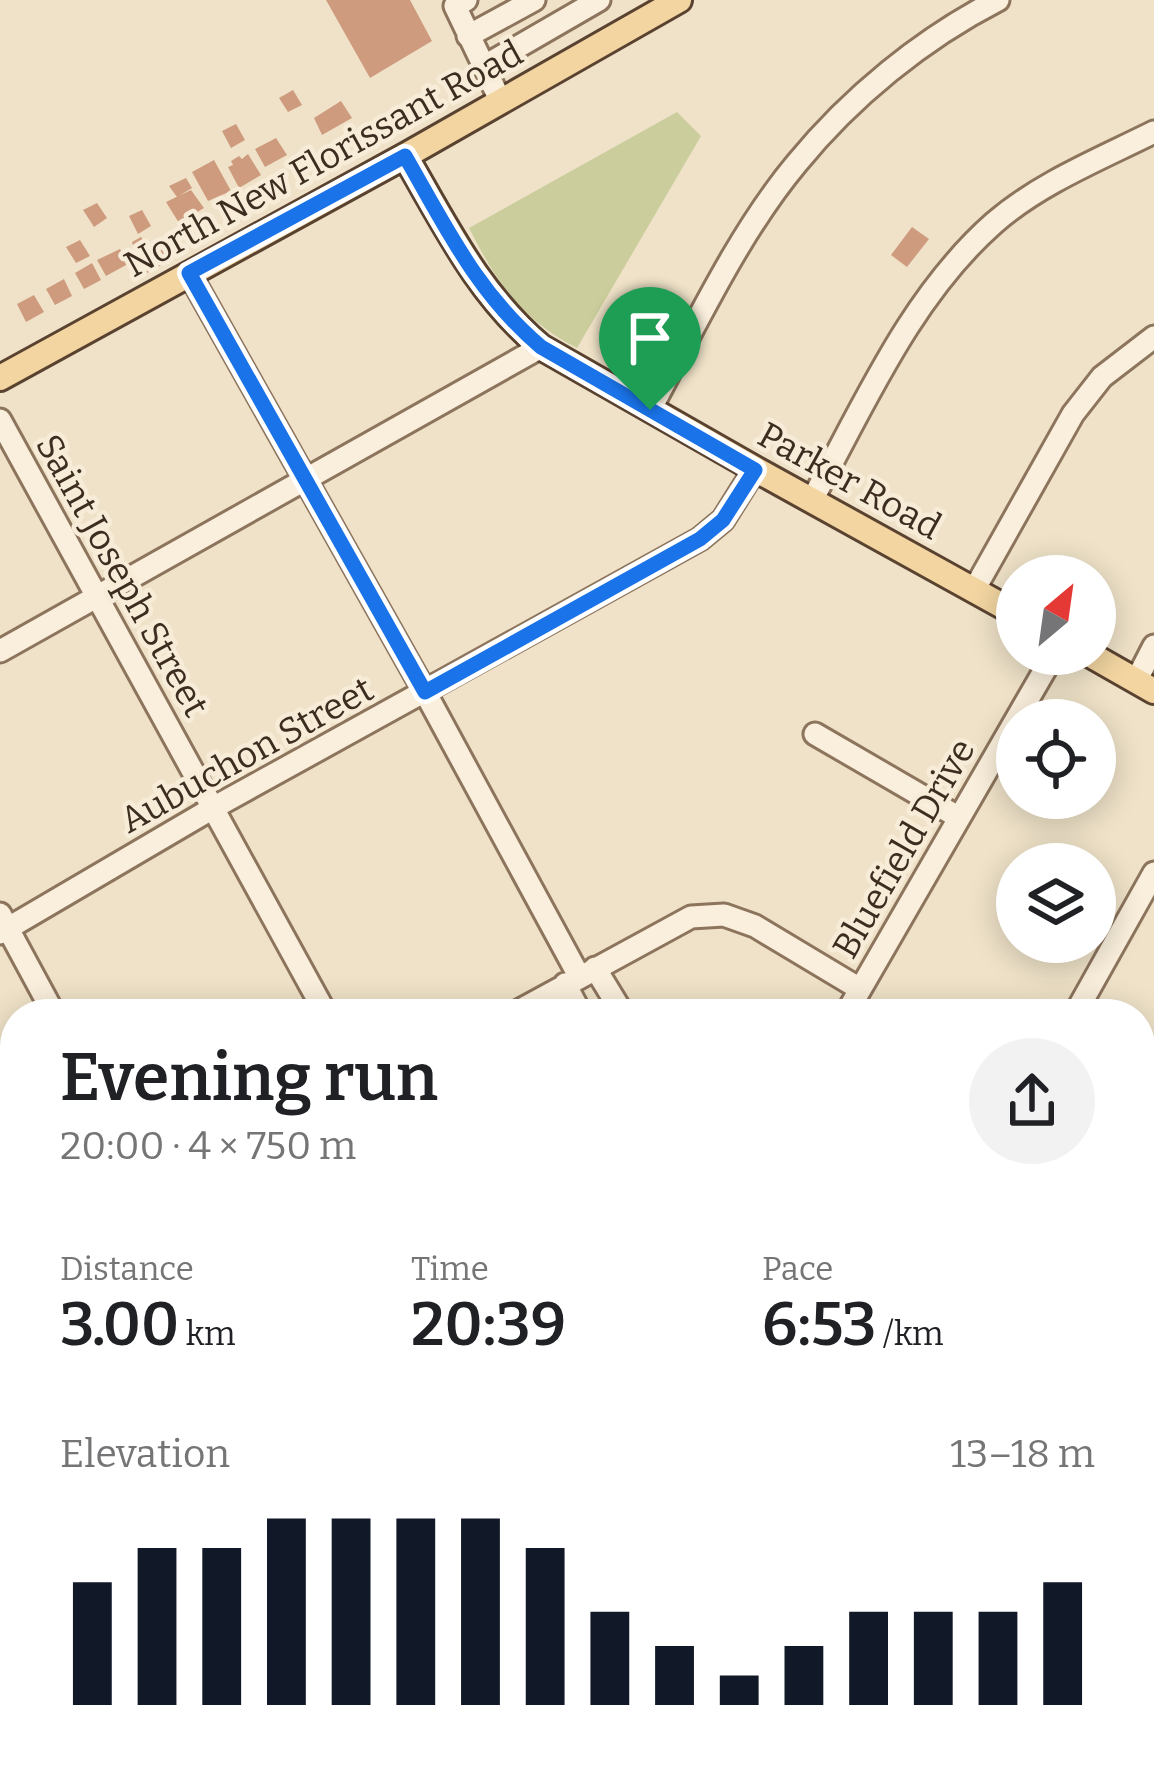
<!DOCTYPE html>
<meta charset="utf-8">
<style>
:root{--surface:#fff;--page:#f2f2f2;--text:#202124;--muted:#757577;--accent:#111827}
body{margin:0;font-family:Bitter,serif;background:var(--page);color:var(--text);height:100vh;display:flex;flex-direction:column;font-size:45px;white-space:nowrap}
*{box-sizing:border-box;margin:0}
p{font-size:39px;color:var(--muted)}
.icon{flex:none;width:66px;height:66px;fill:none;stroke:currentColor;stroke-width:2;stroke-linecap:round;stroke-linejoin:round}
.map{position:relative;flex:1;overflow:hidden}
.panel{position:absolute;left:0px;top:999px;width:1155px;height:771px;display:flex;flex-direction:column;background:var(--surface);border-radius:48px 48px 0 0;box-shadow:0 6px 30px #0003}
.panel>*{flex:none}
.needle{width:78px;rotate:29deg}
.fabs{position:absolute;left:996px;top:555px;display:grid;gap:24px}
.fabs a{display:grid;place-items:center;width:120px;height:120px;border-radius:50%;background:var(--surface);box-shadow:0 6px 30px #0003;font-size:60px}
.pin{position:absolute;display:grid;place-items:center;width:102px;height:102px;color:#fff;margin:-123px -51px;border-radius:50% 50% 50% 0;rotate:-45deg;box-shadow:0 0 12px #0007}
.pin .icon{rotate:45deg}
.round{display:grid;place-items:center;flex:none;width:126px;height:126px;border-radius:63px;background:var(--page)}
.summary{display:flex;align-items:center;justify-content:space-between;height:204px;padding:0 60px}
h1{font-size:66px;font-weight:600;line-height:90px}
.metrics{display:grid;grid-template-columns:repeat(3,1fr);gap:18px;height:204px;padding:12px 60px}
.metrics div{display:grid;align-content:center}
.metrics b{font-size:60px;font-weight:600}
.metrics small{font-size:33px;font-weight:400}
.metrics p{font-size:33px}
.chart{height:336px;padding:24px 60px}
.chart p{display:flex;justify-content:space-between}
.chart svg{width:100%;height:216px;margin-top:12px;stroke:var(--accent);stroke-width:6}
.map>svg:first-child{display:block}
</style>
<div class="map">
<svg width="1154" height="1768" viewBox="0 0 1154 1768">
<rect width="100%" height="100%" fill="#efe2c8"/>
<path fill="#cbce9c" d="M677,112L701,136L577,348C522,320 497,283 469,228Z"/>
<path fill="#ce9b7e" d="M326,0H410L432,41L370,78Z
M293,90L302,105L288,112L279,98Z
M341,101L352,118L322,135L314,118Z
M236,124L245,140L231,148L222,131Z
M276,138L287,155L265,167L255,149Z
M248,154L261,175L239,188L228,167L233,165L231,161L239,156L242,159Z
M214,160L231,191L208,201L192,172Z
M186,178L192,188L177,197L169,186Z
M191,190L204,208L179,223L166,202Z
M97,203L107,218L94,227L83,210Z
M142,210L151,226L138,234L129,216Z
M912,227L929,239L907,267L891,255Z
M141,237L147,245L151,243L156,252L162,250L169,261L147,273L137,258L132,242Z
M80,240L90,256L76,263L66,247Z
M120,249L128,264L106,276L97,260Z
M92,263L101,280L84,289L75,273Z
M64,279L72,296L55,305L46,289Z
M34,295L44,312L26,322L17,304Z
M1154,1166V1334L1140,1327V1192Z"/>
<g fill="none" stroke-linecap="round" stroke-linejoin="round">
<defs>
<path id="minor" d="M466,0L455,6L501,102
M468,36L534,0
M483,67L599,0
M189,273L425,692L579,976
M650,410C693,330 739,232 797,163C851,97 922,39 998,0
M0,420L326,1014
M812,500C864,405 911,296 994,223C1040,183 1100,159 1154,132
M974,590L1073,414L1102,377L1154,337
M0,651L541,347
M1136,681L1154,646
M815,734L958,817
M0,914L54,1014
M0,933L213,808L700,539L723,520L755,469
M595,968L623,1014
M565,984L581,1014
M513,1014L691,917L724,915L755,926L860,989
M846,1014L1054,654
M1075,1014L1154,873
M1140,1140L1154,1114
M0,1302L15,1310
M0,1614L15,1622
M1140,1637L1154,1640
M256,1755L281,1768
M1094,1755L1118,1768
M111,1768L118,1755
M877,1768L884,1755"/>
<path id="major" d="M405,156C446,226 478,294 541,347L755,469L1017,614
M0,378L405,156L679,0
M1089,654L1154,691"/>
</defs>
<use href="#minor" stroke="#8c745d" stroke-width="27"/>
<use href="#major" stroke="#5a4231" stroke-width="30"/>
<use href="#minor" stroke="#faefdc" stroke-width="21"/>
<use href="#major" stroke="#f2d5a1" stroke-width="24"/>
</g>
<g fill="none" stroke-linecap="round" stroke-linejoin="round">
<defs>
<path id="route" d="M405,156C446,227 477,293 541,347L755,470L723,520L700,539L425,692L189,273Z"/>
</defs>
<use href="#route" stroke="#fff" stroke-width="24"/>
<use href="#route" stroke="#1a73e8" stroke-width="15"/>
</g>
<g text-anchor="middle" stroke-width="9" stroke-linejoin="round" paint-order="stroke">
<g font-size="36" fill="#3c2d20" stroke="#f7ecd8">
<text transform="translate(323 158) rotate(-29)" y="13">North New Florissant Road</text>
<text transform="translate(850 480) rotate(29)" y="13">Parker Road</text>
<text transform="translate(123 575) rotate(61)" y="13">Saint Joseph Street</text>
<text transform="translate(246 754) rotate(-29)" y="13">Aubuchon Street</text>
<text transform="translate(903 848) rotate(-60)" y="13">Bluefield Drive</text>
</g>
</g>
</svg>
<div class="fabs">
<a><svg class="needle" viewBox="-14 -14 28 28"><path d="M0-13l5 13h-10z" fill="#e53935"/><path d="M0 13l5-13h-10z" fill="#757577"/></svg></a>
<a><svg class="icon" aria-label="locate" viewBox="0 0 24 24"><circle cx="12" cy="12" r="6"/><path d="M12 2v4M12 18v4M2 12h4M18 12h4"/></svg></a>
<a><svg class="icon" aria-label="layers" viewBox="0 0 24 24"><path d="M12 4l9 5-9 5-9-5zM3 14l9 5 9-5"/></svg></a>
</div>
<div class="pin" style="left:650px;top:410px;background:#1e9e55"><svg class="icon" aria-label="arrive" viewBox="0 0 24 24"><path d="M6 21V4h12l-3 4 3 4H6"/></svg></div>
<section class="panel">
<div class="summary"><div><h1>Evening run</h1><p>20:00 · 4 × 750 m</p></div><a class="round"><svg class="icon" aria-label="share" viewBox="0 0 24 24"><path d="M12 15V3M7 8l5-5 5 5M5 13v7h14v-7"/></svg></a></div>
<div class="metrics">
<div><p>Distance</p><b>3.00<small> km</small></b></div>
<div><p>Time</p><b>20:39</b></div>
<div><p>Pace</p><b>6:53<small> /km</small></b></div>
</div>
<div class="chart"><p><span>Elevation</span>13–18 m</p>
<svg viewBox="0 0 160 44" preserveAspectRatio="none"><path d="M5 44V19M15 44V12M25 44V12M35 44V6M45 44V6M55 44V6M65 44V6M75 44V12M85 44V25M95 44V32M105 44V38M115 44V32M125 44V25M135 44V25M145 44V25M155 44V19"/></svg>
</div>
</section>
</div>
